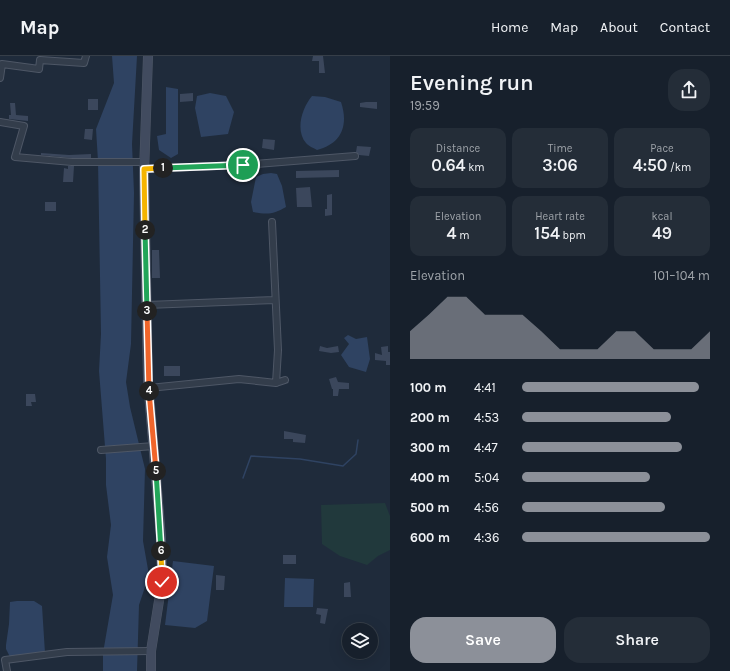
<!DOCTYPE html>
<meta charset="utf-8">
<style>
:root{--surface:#17202c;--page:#242d38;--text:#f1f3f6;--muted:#9ea3a9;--line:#363e48;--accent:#8c9099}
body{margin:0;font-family:Karla,sans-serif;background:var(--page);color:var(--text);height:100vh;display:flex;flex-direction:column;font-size:15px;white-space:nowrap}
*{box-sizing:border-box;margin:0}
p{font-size:13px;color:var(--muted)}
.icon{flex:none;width:22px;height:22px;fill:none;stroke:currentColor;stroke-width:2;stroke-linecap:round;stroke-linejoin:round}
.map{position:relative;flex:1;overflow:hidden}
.side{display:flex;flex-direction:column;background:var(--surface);width:340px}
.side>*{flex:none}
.controls{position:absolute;left:342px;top:567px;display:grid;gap:8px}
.controls a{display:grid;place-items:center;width:36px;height:36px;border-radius:50%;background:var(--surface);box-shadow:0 4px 16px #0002,0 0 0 1px var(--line);font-size:20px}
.pin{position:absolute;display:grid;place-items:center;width:34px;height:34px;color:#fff;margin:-17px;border:2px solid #fff;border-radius:50%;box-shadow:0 1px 4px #0007}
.km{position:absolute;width:20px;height:20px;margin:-10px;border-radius:50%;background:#222;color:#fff;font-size:11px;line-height:20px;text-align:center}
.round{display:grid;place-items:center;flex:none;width:42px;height:42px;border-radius:16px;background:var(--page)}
.head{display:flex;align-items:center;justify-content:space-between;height:68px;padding:0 20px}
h1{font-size:22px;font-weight:600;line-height:30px}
.figures{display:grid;grid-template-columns:repeat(3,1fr);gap:6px;height:68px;padding:4px 20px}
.figures div{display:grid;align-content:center;border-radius:10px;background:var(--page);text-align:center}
.figures b{font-size:17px;font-weight:600}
.figures small{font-size:11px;font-weight:400}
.figures p{font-size:11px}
.chart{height:112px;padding:8px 20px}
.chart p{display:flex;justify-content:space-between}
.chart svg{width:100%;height:72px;margin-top:4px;fill:var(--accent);opacity:.7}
.button{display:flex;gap:8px;margin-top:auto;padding:8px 20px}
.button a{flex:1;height:46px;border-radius:16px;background:var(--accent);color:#fff;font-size:16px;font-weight:600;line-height:46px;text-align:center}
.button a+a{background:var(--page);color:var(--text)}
ul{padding:0 20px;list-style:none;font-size:13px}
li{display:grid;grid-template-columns:64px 48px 1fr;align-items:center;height:30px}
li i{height:10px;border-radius:5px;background:var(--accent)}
header{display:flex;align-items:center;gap:24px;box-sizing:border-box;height:56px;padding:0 20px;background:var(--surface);border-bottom:1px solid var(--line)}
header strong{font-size:19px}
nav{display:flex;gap:22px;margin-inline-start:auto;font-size:14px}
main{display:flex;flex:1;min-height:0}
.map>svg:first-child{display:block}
</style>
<header>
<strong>Map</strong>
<nav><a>Home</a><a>Map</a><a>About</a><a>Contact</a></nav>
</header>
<main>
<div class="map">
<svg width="390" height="615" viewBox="0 0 390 615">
<rect width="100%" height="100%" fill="#1f2b3b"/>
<path fill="#21393c" d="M385,447L390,460V494L378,500L367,509L340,500L322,488L321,449Z"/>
<path fill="#2f4362" d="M112,0H137L132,88L134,137L131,288L126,326L130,351L145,413L143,485L149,519L139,549L137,615H103V597L113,539L107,501L111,469L106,429V403L99,315L101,278L98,105L96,73L114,27Z
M166,31L178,33V98L171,102L159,94L157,80L166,78Z
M210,37L226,40L234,56L228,78L201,81L195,52L197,40Z
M312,40L325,41L341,46C349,70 341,88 317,94C314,92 308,90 306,87C295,74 302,52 312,40Z
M271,117L277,118L282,130L286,151C274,158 268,159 253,156L251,146L256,121L263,118Z
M348,279L356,283L367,281L370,303L366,316L349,311L341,299L349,288L344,282Z
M173,505L214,510L207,565L195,572L165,569Z
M285,522L314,523L313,551H284Z
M17,545H34L42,550L45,597L10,601L6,593V589L9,568L10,546Z"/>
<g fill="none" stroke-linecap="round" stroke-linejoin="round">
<path stroke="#2f4362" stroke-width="1.5" d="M243,422L251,400L300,403L343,410L356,398L358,384"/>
</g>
<path fill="#3b475c" d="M313,0H323L325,17H319V5H312Z
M193,37V45L180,46V38Z
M88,43H98V54H88Z
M366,46H377V53L360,51V47Z
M10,47H15L16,59L28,60V65L9,63V59H11Z
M85,73H93L92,84L84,83Z
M263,83L275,84L274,94L262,92Z
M357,90L371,91L369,100L359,99L356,96Z
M41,97L69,99L91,98V102H72L41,99Z
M68,110H74L73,126H63L64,112L68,113Z
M339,114V121L296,122V115Z
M310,131L312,151H297L296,132Z
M332,138V159L325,160V153H327V139Z
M45,146H56V155H45Z
M152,194H159L160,222H152Z
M320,290L327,292L338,290L339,296L331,297L319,295Z
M388,290V296H390V309H386V305L375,304V297L382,299L381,291Z
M164,310H180V320H164Z
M336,321L338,326L349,327V333H339L338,340H333V333H332L329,323Z
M26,338H35L36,346H31L32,350H26Z
M284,375L306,379L305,387L293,386V383H284Z
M283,499H296V508H283Z
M216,519L225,520L224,534H216Z
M350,526L351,541H344V527Z
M317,552L328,553L325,568L320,567L321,559L316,558Z"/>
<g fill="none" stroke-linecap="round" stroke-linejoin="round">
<defs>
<path id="minor" d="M0,22L2,8L39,13L40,4L84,7L86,0
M0,66L24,70L15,101L72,106H144
M144,113L243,109L355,100
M272,166L278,294L276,327
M147,249L275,244
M149,332L239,323L276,327L285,324
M101,394L154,390
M7,615L5,604L67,596L151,595"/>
<path id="secondary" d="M148,0L144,117L146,224L148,325L161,482L162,526L151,595V615"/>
</defs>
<use href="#minor" stroke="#4e5766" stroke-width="8"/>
<use href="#secondary" stroke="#4e5766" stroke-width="10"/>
<use href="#minor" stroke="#333d4b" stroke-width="6"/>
<use href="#secondary" stroke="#414b5f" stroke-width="9"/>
</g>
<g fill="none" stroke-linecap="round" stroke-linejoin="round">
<defs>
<path id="split-1" d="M163,112L243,109"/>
<path id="split-2" d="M145,174L144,113L163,112"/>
<path id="split-3" d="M145,174L147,255"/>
<path id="split-4" d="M147,255L149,335"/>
<path id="split-5" d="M149,335L156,415"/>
<path id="split-6" d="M156,415L161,495"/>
<path id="split-7" d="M161,495L162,526"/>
</defs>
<use href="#split-1" stroke="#fff" stroke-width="8"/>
<use href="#split-2" stroke="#fff" stroke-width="8"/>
<use href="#split-3" stroke="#fff" stroke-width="8"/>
<use href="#split-4" stroke="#fff" stroke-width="8"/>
<use href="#split-5" stroke="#fff" stroke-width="8"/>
<use href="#split-6" stroke="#fff" stroke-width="8"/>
<use href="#split-7" stroke="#fff" stroke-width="8"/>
<use href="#split-1" stroke="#22a559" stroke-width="5"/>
<use href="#split-2" stroke="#f5b400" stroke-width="5"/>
<use href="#split-3" stroke="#22a559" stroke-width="5"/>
<use href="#split-4" stroke="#f0652b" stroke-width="5"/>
<use href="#split-5" stroke="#f0652b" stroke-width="5"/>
<use href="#split-6" stroke="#22a559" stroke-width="5"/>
<use href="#split-7" stroke="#f5b400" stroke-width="5"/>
</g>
</svg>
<div class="controls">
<a><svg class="icon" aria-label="layers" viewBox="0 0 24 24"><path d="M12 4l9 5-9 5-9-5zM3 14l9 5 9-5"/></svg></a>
</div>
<div class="pin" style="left:243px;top:109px;background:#1e9e55"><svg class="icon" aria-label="arrive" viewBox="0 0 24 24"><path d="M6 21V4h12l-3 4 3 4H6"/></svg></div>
<div class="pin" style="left:162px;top:526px;background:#d93025"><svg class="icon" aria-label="check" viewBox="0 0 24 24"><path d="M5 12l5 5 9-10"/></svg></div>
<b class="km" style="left:163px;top:112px">1</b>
<b class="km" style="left:145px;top:174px">2</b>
<b class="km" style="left:147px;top:255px">3</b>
<b class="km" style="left:149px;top:335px">4</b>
<b class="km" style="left:156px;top:415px">5</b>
<b class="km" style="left:161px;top:495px">6</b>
</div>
<section class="side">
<div class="head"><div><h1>Evening run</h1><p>19:59</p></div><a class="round"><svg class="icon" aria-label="share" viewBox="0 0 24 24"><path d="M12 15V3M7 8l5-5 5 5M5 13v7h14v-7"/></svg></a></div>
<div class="figures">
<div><p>Distance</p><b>0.64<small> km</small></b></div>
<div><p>Time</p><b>3:06</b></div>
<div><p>Pace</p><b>4:50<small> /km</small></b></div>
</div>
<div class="figures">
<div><p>Elevation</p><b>4<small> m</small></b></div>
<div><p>Heart rate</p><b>154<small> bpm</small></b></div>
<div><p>kcal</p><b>49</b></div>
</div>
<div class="chart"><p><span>Elevation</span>101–104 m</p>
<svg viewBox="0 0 160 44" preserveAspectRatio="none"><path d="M0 44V27L10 17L20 6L30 6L40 17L50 17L60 17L70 27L80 38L90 38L100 38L110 27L120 27L130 38L140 38L150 38L160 27V44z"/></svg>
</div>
<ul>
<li><b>100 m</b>4:41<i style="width:94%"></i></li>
<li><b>200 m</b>4:53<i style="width:79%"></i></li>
<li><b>300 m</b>4:47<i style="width:85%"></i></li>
<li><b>400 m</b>5:04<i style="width:68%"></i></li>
<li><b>500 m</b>4:56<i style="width:76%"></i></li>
<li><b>600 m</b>4:36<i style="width:100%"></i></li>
</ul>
<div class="button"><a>Save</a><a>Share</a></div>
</section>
</main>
